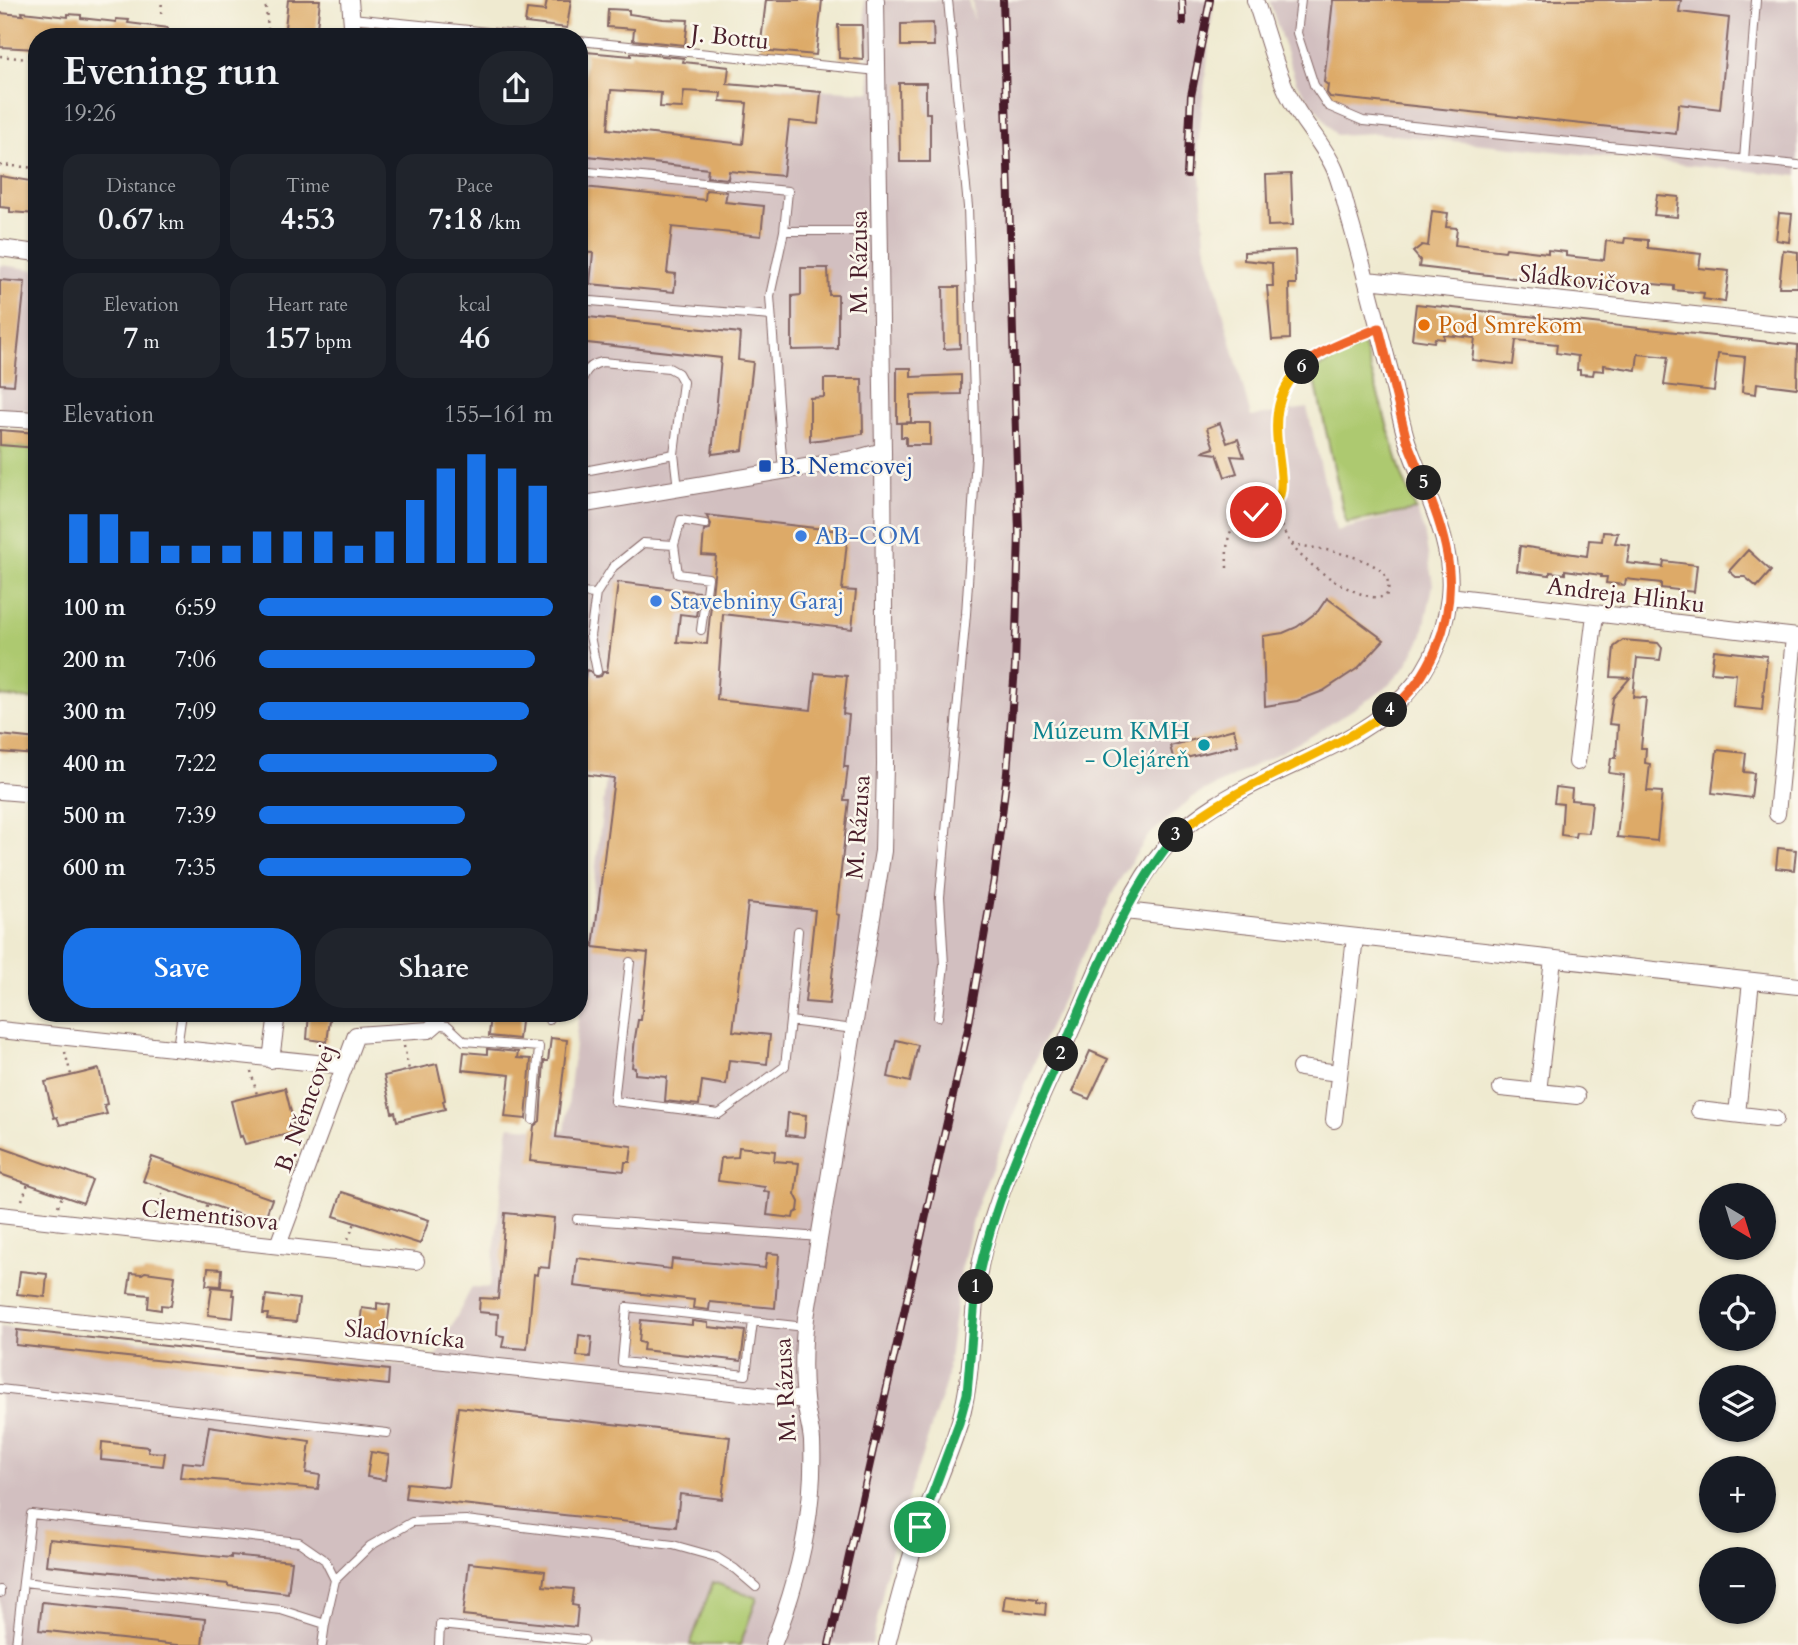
<!DOCTYPE html>
<meta charset="utf-8">
<style>
:root{--surface:#171b24;--page:#20242c;--text:#f1f3f6;--muted:#9ea1a6;--accent:#1a73e8}
body{margin:0;font-family:Cardo,serif;background:var(--page);color:var(--text);height:100vh;display:flex;flex-direction:column;font-size:26px;white-space:nowrap}
*{box-sizing:border-box;margin:0}
p{font-size:23px;color:var(--muted)}
.icon{flex:none;width:38px;height:38px;fill:none;stroke:currentColor;stroke-width:2;stroke-linecap:round;stroke-linejoin:round}
.map{position:relative;flex:1;overflow:hidden}
.details{position:absolute;left:28px;top:28px;width:560px;height:994px;display:flex;flex-direction:column;background:var(--surface);border-radius:28px;box-shadow:0 2px 5px #0004}
.details>*{flex:none}
.needle{width:46px;rotate:142deg}
.buttons{position:absolute;left:1699px;top:1183px;display:grid;gap:14px}
.buttons a{display:grid;place-items:center;width:77px;height:77px;border-radius:50%;background:var(--surface);box-shadow:0 2px 5px #0004;font-size:35px}
.pin{position:absolute;display:grid;place-items:center;width:60px;height:60px;color:#fff;margin:-30px;border:4px solid #fff;border-radius:50%;box-shadow:0 2px 7px #0007}
.km{position:absolute;width:35px;height:35px;margin:-18px;border-radius:50%;background:#222;color:#fff;font-size:19px;line-height:35px;text-align:center}
.round{display:grid;place-items:center;flex:none;width:74px;height:74px;border-radius:28px;background:var(--page)}
.head{display:flex;align-items:center;justify-content:space-between;height:119px;padding:0 35px}
h1{font-size:38px;font-weight:700;line-height:52px}
.stats{display:grid;grid-template-columns:repeat(3,1fr);gap:10px;height:119px;padding:7px 35px}
.stats div{display:grid;align-content:center;border-radius:18px;background:var(--page);text-align:center}
.stats b{font-size:30px;font-weight:700}
.stats small{font-size:19px;font-weight:400}
.stats p{font-size:19px}
.chart{height:196px;padding:14px 35px}
.chart p{display:flex;justify-content:space-between}
.chart svg{width:100%;height:126px;margin-top:7px;stroke:var(--accent);stroke-width:6}
.primary-button{display:flex;gap:14px;margin-top:auto;padding:14px 35px}
.primary-button a{flex:1;height:80px;border-radius:28px;background:var(--accent);color:#fff;font-size:28px;font-weight:700;line-height:80px;text-align:center}
.primary-button a+a{background:var(--page);color:var(--text)}
ul{padding:0 35px;list-style:none;font-size:23px}
li{display:grid;grid-template-columns:112px 84px 1fr;align-items:center;height:52px}
li i{height:18px;border-radius:9px;background:var(--accent)}
.map>svg:first-child{display:block}
</style>
<div class="map">
<svg width="1798" height="1645" viewBox="0 0 1798 1645">
<rect width="100%" height="100%" fill="#fbf7ec"/>
<filter id="ink" filterUnits="userSpaceOnUse"><feTurbulence type="fractalNoise" baseFrequency=".0143" numOctaves="2"/><feDisplacementMap in="SourceGraphic" scale="14" xChannelSelector="R" yChannelSelector="G"/><feConvolveMatrix kernelMatrix="1 2 1 2 8 2 1 2 1" color-interpolation-filters="sRGB"/></filter>
<filter id="wash" filterUnits="userSpaceOnUse"><feTurbulence type="fractalNoise" baseFrequency=".00686" numOctaves="4" result="noise"/><feDisplacementMap in="SourceGraphic" scale="28" xChannelSelector="R" yChannelSelector="G"/><feGaussianBlur stdDeviation="1.57" result="paint"/><feColorMatrix in="noise" values="0 0 0 0 0 0 0 0 0 0 0 0 0 0 0 0 0 1.4 0 .05"/><feComposite in="paint" operator="in"/></filter>
<g filter="url(#wash)">
<rect width="100%" height="100%" fill="#efead0"/>
<path fill="#d2bfc0" d="M864,0H968L974,20L972,0H1214L1198,144L1205,244L1251,417L1307,408L1336,531L1416,510L1424,530L1433,585L1422,638L1404,669L1385,689L1308,738L1193,797L1148,836L1116,886L1045,1036L975,1211L961,1270L946,1382L892,1546L872,1645H0V1327L430,1368L472,1287L490,1288L509,1126L565,1131L606,779L579,775V126L743,142L749,86L871,92Z
M1269,0H1798V176L1374,133L1336,135L1296,82Z
M0,265L37,270V411L0,408Z"/>
<path fill="#adc96f" stroke="#7c744d" stroke-width="2" d="M1363,344L1402,475L1416,510L1346,523L1313,371Z
M0,445L37,448V700L0,696Z
M713,1582L757,1598L740,1645H690Z"/>
<g id="blocks">
<path fill="#ddaa67" fill-rule="evenodd" d="M288,0H320L316,37H284Z
M547,0H571L567,28L525,23L527,9L545,11Z
M766,0H822L816,55L760,50Z
M1333,0H1681L1679,12L1729,18L1720,109L1679,104L1676,134L1330,97L1327,93L1328,85L1324,82Z
M608,9L629,10V14L663,19L688,20L685,45L633,40L634,29L607,27Z
M22,12L68,17V14L81,15V18L116,22V19L129,20L128,23L168,28V37H37V49L0,47V13L23,15Z
M933,23L934,46H901V24Z
M838,25H862L863,60L839,58Z
M586,52L631,56V53L684,58L683,62L729,67L727,84L821,92L818,124L789,121L783,176L729,171L728,179L707,177L708,169L579,155V126ZM611,90L661,93L660,107L682,108L684,91L721,93L720,101L747,103L743,144L608,129Z
M899,83H926V113H930V162H900Z
M1291,174L1293,225L1268,226L1266,175Z
M0,176L37,182V214L10,212V208L0,207Z
M584,187L705,200L706,190L727,192L725,202L764,206L761,236L672,227L667,273L676,274L674,292L590,284L593,253L579,252Z
M1657,195L1679,197L1677,217L1654,215Z
M1432,211L1448,213L1446,227L1457,228L1455,245L1505,251L1506,248L1548,253V250L1566,252V256L1604,260L1606,241L1624,243L1625,238L1648,240V248L1701,254L1699,268L1729,271L1725,302L1703,299L1704,293L1674,290V286L1610,280L1609,289L1419,267L1420,260L1413,252L1422,245L1428,246Z
M1779,213L1792,214L1789,242L1776,240Z
M1295,250L1296,284H1289L1290,339L1272,340L1267,286H1273L1272,263L1244,260V252Z
M1783,250L1798,252V287H1779Z
M801,268H828L829,295H838V349L792,350V296L801,295Z
M0,280L25,282L14,385L0,384Z
M943,287H959L960,348L944,349Z
M1416,304L1798,345L1797,388L1757,383L1756,394L1742,392L1745,357L1718,354L1714,391L1664,385L1668,357L1638,354L1636,370L1604,365V371L1594,370L1593,375L1580,374V370H1577L1578,356L1556,353L1557,344L1516,340L1513,365L1472,360L1475,338L1444,335V339L1435,338L1434,342L1412,339Z
M579,316L740,333L738,360L753,362L743,450L712,454L721,358L579,342Z
M897,368H911V377L961,375V394L911,395V422L897,423Z
M824,379H862L863,434L810,441V398L824,397Z
M901,423H930V445H906V437H901Z
M1220,423L1227,443L1238,439L1244,457L1231,456L1237,473L1225,477L1217,454L1202,452L1214,448L1207,428Z
M0,430L37,433V448L0,445Z
M706,515L848,532L842,590L856,591L852,629L723,614L717,700L811,710L815,673L847,676L843,714L849,715L844,767H848L844,800H849L836,914L839,915L829,1004L805,1002L815,910L748,903L733,1031L770,1035L767,1064L729,1060L726,1085L702,1081L699,1105L665,1101L667,1077L635,1074V1068L632,1067L635,1038L638,1020H641L648,953L593,947L614,778L583,774L579,770V706H582L586,670L590,671L596,677L601,676L603,672H607L618,582L700,592L696,616L680,614L677,642L707,644L716,556L702,555L704,530L710,529L711,524Z
M1603,532L1618,533L1615,543L1630,545L1627,563L1663,567L1664,561L1697,565L1694,592L1661,588V583L1626,579L1625,585L1606,583L1607,577H1601V575L1565,570V574L1550,572V575L1517,571L1520,546L1587,556L1589,540L1602,541Z
M1748,550L1771,571L1757,587L1745,577H1736L1729,571Z
M1327,598L1384,640L1358,668L1323,691L1297,701L1265,706L1263,636L1283,633L1297,627L1318,611Z
M1623,640L1658,643L1662,648L1660,660L1637,658L1633,697L1646,698L1641,748H1646L1645,763L1650,764L1647,791L1662,792L1657,841L1617,837L1624,775L1609,773L1611,758H1616L1618,725L1609,724L1613,698L1630,678L1611,677L1614,647Z
M1714,650L1767,656L1762,710L1733,707L1736,674L1711,672Z
M1234,729L1238,745L1174,761L1170,746Z
M0,735L37,739L36,755L0,752Z
M1717,750L1746,753L1744,772L1754,773L1751,798L1712,793Z
M1556,787L1572,789L1571,800L1592,802L1589,833L1576,832L1575,837L1561,835L1563,804L1554,803Z
M1778,848L1796,850L1794,870L1776,868Z
M309,1013H331L327,1042L307,1039Z
M491,1013H522L519,1039L489,1036Z
M551,1038L567,1040L556,1137L632,1146L630,1162H625L624,1171L530,1161L534,1126L540,1121L544,1061H548Z
M896,1040L918,1045L910,1082L888,1077Z
M487,1049L518,1052L517,1058L531,1059L526,1119L505,1117L510,1075L462,1070L464,1052L487,1054Z
M1090,1051L1108,1059L1089,1099L1072,1092Z
M437,1064L445,1100L443,1101L445,1109L397,1121L395,1112L392,1113L384,1076Z
M99,1069L107,1104L104,1105L107,1114L60,1125L57,1117L54,1118L45,1082Z
M285,1088L294,1124H291L293,1133L245,1144L242,1136L240,1137L231,1101Z
M788,1113L806,1115L804,1137L786,1135Z
M0,1147L92,1180L83,1203L0,1174Z
M739,1147L775,1151L774,1161L799,1163L795,1194L799,1202L798,1211L794,1213L793,1218L767,1215L770,1192L764,1191L765,1187L718,1181L721,1158L738,1157Z
M152,1157L272,1199L263,1223L143,1181Z
M342,1192L429,1220L420,1244L334,1216Z
M505,1213L554,1218L549,1268L538,1267L537,1275L534,1274L527,1349L502,1347L504,1336L497,1335L498,1314L479,1312L480,1298L498,1299Z
M767,1253L779,1254L775,1308L710,1302L709,1310L693,1308L694,1300L574,1286L577,1258L671,1269L672,1259L765,1268Z
M208,1268L222,1269L221,1286L206,1285Z
M20,1271L47,1274L45,1297L17,1294Z
M145,1272L175,1276L171,1306L161,1305V1310L148,1308L149,1295L128,1293L131,1273L142,1274Z
M212,1287L233,1289L232,1295H235L233,1318L208,1315Z
M266,1295L299,1299L296,1322L267,1319L268,1314H263Z
M377,1303L390,1305L385,1343L374,1342V1333L359,1332L362,1308L377,1310Z
M641,1320L692,1325V1321L708,1323V1327L745,1331L741,1361L643,1350L644,1343L639,1342Z
M17,1330L389,1370L388,1385L16,1345Z
M579,1335L592,1337L590,1357L577,1356Z
M458,1407L730,1437L722,1499L680,1494L676,1527L405,1498L407,1483L448,1487Z
M209,1426L310,1441L306,1473L320,1475L318,1489L180,1477L182,1462L203,1464Z
M102,1442L148,1447V1452L165,1453L163,1466L101,1460Z
M371,1452L389,1455L385,1480L367,1477Z
M49,1539L231,1558V1555L292,1561L288,1593L228,1586V1584L46,1565Z
M469,1563L545,1571L543,1586L574,1589L572,1605L578,1606L576,1627L463,1615Z
M1005,1595L1037,1599V1602L1046,1603L1045,1615L1003,1610Z
M42,1602L205,1619L202,1645H177L39,1630Z"/>
</g>
</g>
<g filter="url(#ink)">
<use href="#blocks" fill-opacity="0" stroke="#846665" stroke-width="2"/>
<g fill="none" stroke-linecap="round" stroke-linejoin="round">
<defs>
<path id="lane" d="M1301,0L1297,33L1314,85L1328,106L1363,121L1798,165
M352,18L537,37
M427,37V35
M579,41L878,71
M1744,160L1756,0
M579,171L788,191L784,231
M579,300L771,316
M579,398C581,381 583,366 602,362L669,368L678,373L683,382L674,454L678,489
M783,471L770,296L784,231H881
M579,472L674,454
M579,593L596,594
M701,630L708,578L678,574L674,545L681,520L705,524
M597,671L590,636L596,594L613,567L643,543L674,545
M630,962L614,1101L719,1114L785,1066L790,1021L854,1029
M938,1017L944,965L940,897L966,614L976,457L968,207L948,0
M549,1020L550,1013
M790,1021L798,931
M436,1024L448,1026L464,1041L539,1047L533,1120
M177,1048L182,1013
M577,1219L820,1237
M753,1322L746,1375L622,1362L627,1307L805,1327
M0,1389L387,1433
M23,1582L31,1514L299,1542L325,1560L335,1580
M0,1590V1593
M325,1624L335,1580L370,1546L412,1522L466,1520L673,1545L716,1557L735,1569L756,1587
M16,1645L23,1582L281,1610L325,1624L322,1645
M439,1645L440,1625L584,1640"/>
<path id="street" d="M350,0L353,37
M0,248L37,253
M1367,280L1798,326
M0,418L37,420
M579,505L854,459L883,451
M1449,596L1798,637
M1577,762L1595,614
M0,791L37,794
M1777,814L1794,637
M1125,911L1798,986
M0,1030L345,1066
M271,1060L277,1013
M1300,1068L1339,1073
M1501,1088L1577,1096
M1538,1092L1553,959
M1699,1110L1775,1119
M1737,1114L1751,981
M1334,1120L1355,937
M0,1215L416,1261
M278,1245L356,1035L429,1030L436,1024L439,1013
M0,1313L805,1400
M773,1645C799,1580 815,1512 812,1441C811,1427 806,1413 805,1399C802,1372 803,1345 806,1318L883,851L885,765L883,451L876,0
M887,1645C897,1605 907,1566 921,1527C933,1491 949,1457 960,1421C976,1366 969,1308 983,1252C1002,1176 1042,1097 1074,1024C1098,970 1119,912 1153,863C1235,745 1429,769 1449,597C1455,542 1425,494 1408,444C1400,420 1396,395 1390,371C1377,322 1365,273 1351,224C1346,207 1342,187 1335,170C1324,144 1302,123 1290,98C1275,70 1266,30 1255,0"/>
</defs>
<use href="#lane" stroke="#846665" stroke-width="10"/>
<use href="#street" stroke="#846665" stroke-width="18"/>
<path stroke="#846665" stroke-width="2.5" stroke-dasharray="2 5" stroke-linecap="butt" d="M265,0L269,37
M161,13L162,0
M0,56L37,60
M0,165L37,168
M1292,544C1316,549 1404,557 1386,596C1364,605 1309,567 1295,549C1285,537 1278,519 1274,504C1284,491 1282,477 1280,462C1268,381 1294,364 1364,334
M1227,568C1225,521 1235,522 1274,504
M404,1046L409,1070
M65,1052L71,1075
M251,1071L257,1095
M22,1200L28,1184
M58,1206L62,1196
M155,1215L164,1188
M202,1220L208,1203
M239,1225L242,1215
M348,1239L355,1223"/>
<use href="#lane" stroke="#fff" stroke-width="8"/>
<use href="#street" stroke="#fff" stroke-width="16"/>
<defs>
<path id="rail" d="M1182,0L1183,22
M1187,175L1191,96L1210,0
M829,1645L968,1029L994,880L1007,773L1015,667L1019,533L1003,0"/>
</defs>
<use href="#rail" stroke="#4a1f2b" stroke-width="8"/>
<use href="#rail" stroke="#fbf7ec" stroke-width="5" stroke-dasharray="16" stroke-linecap="butt"/>
</g>
</g>
<g fill="none" stroke-linecap="round" stroke-linejoin="round" filter="url(#ink)">
<defs>
<path id="split-1" d="M920,1527L959,1423L967,1394L976,1287"/>
<path id="split-2" d="M976,1287C992,1206 1027,1130 1061,1054"/>
<path id="split-3" d="M1061,1054C1094,979 1123,899 1176,835"/>
<path id="split-4" d="M1176,835C1240,780 1323,760 1390,710"/>
<path id="split-5" d="M1390,710C1431,679 1453,622 1449,571C1447,541 1436,511 1424,483"/>
<path id="split-6" d="M1302,367C1323,348 1353,339 1379,328L1407,441L1424,483"/>
<path id="split-7" d="M1256,512C1263,509 1275,506 1279,498C1283,488 1281,475 1280,465C1275,425 1271,397 1302,367"/>
</defs>
<use href="#split-1" stroke="#fff" stroke-width="14"/>
<use href="#split-2" stroke="#fff" stroke-width="14"/>
<use href="#split-3" stroke="#fff" stroke-width="14"/>
<use href="#split-4" stroke="#fff" stroke-width="14"/>
<use href="#split-5" stroke="#fff" stroke-width="14"/>
<use href="#split-6" stroke="#fff" stroke-width="14"/>
<use href="#split-7" stroke="#fff" stroke-width="14"/>
<use href="#split-1" stroke="#22a559" stroke-width="9"/>
<use href="#split-2" stroke="#22a559" stroke-width="9"/>
<use href="#split-3" stroke="#22a559" stroke-width="9"/>
<use href="#split-4" stroke="#f5b400" stroke-width="9"/>
<use href="#split-5" stroke="#f0652b" stroke-width="9"/>
<use href="#split-6" stroke="#f0652b" stroke-width="9"/>
<use href="#split-7" stroke="#f5b400" stroke-width="9"/>
</g>
<circle fill="#e8710a" stroke="#fbf7ec" stroke-width="2.5" cx="1424" cy="325" r="7"/>
<rect fill="#1a4fb4" stroke="#fbf7ec" stroke-width="2.5" x="758" y="459" width="14" height="14" rx="3.5"/>
<g fill="#3f7fe0" stroke="#fbf7ec" stroke-width="2.5">
<circle cx="801" cy="536" r="7"/>
<circle cx="656" cy="601" r="7"/>
</g>
<circle fill="#0f9aa8" stroke="#fbf7ec" stroke-width="2.5" cx="1204" cy="745" r="7"/>
<g text-anchor="middle" stroke-width="5" stroke-linejoin="round" paint-order="stroke">
<g font-size="24" fill="#4a1f2b" stroke="#fbf7ec">
<text transform="translate(730 37) rotate(6)" y="8">J. Bottu</text>
<text transform="translate(859 262) rotate(-90)" y="8">M. Rázusa</text>
<text transform="translate(1585 280) rotate(6)" y="8">Sládkovičova</text>
<text transform="translate(1626 595) rotate(7)" y="8">Andreja Hlinku</text>
<text transform="translate(858 827) rotate(-86)" y="8">M. Rázusa</text>
<text transform="translate(305 1108) rotate(-70)" y="8">B. Němcovej</text>
<text transform="translate(210 1215) rotate(6)" y="8">Clementisova</text>
<text transform="translate(405 1334) rotate(6)" y="8">Sladovnícka</text>
<text transform="translate(785 1390) rotate(-93)" y="8">M. Rázusa</text>
</g>
<g font-size="24" fill="#c56008" stroke="#fbf7ec" text-anchor="start">
<text x="1438" y="333">Pod Smrekom</text>
</g>
<g font-size="24" fill="#164399" stroke="#fbf7ec" text-anchor="start">
<text x="779" y="474">B. Nemcovej</text>
</g>
<g font-size="24" fill="#366cbe" stroke="#fbf7ec" text-anchor="start">
<text x="815" y="544">AB-COM</text>
<text x="670" y="609">Stavebniny Garaj</text>
</g>
<g font-size="24" fill="#0d838f" stroke="#fbf7ec" text-anchor="end">
<text x="1190" y="739">Múzeum KMH<tspan x="1190" dy="28">- Olejáreň</tspan></text>
</g>
</g>
</svg>
<div class="buttons">
<a><svg class="needle" viewBox="-14 -14 28 28"><path d="M0-13l5 13h-10z" fill="#e53935"/><path d="M0 13l5-13h-10z" fill="#9ea1a6"/></svg></a>
<a><svg class="icon" aria-label="locate" viewBox="0 0 24 24"><circle cx="12" cy="12" r="6"/><path d="M12 2v4M12 18v4M2 12h4M18 12h4"/></svg></a>
<a><svg class="icon" aria-label="layers" viewBox="0 0 24 24"><path d="M12 4l9 5-9 5-9-5zM3 14l9 5 9-5"/></svg></a>
<a>+</a>
<a>−</a>
</div>
<div class="pin" style="left:920px;top:1527px;background:#1e9e55"><svg class="icon" aria-label="arrive" viewBox="0 0 24 24"><path d="M6 21V4h12l-3 4 3 4H6"/></svg></div>
<div class="pin" style="left:1256px;top:512px;background:#d93025"><svg class="icon" aria-label="check" viewBox="0 0 24 24"><path d="M5 12l5 5 9-10"/></svg></div>
<b class="km" style="left:976px;top:1287px">1</b>
<b class="km" style="left:1061px;top:1054px">2</b>
<b class="km" style="left:1176px;top:835px">3</b>
<b class="km" style="left:1390px;top:710px">4</b>
<b class="km" style="left:1424px;top:483px">5</b>
<b class="km" style="left:1302px;top:367px">6</b>
<section class="details">
<div class="head"><div><h1>Evening run</h1><p>19:26</p></div><a class="round"><svg class="icon" aria-label="share" viewBox="0 0 24 24"><path d="M12 15V3M7 8l5-5 5 5M5 13v7h14v-7"/></svg></a></div>
<div class="stats">
<div><p>Distance</p><b>0.67<small> km</small></b></div>
<div><p>Time</p><b>4:53</b></div>
<div><p>Pace</p><b>7:18<small> /km</small></b></div>
</div>
<div class="stats">
<div><p>Elevation</p><b>7<small> m</small></b></div>
<div><p>Heart rate</p><b>157<small> bpm</small></b></div>
<div><p>kcal</p><b>46</b></div>
</div>
<div class="chart"><p><span>Elevation</span>155–161 m</p>
<svg viewBox="0 0 160 44" preserveAspectRatio="none"><path d="M5 44V27M15 44V27M25 44V33M35 44V38M45 44V38M55 44V38M65 44V33M75 44V33M85 44V33M95 44V38M105 44V33M115 44V22M125 44V11M135 44V6M145 44V11M155 44V17"/></svg>
</div>
<ul>
<li><b>100 m</b>6:59<i style="width:100%"></i></li>
<li><b>200 m</b>7:06<i style="width:94%"></i></li>
<li><b>300 m</b>7:09<i style="width:92%"></i></li>
<li><b>400 m</b>7:22<i style="width:81%"></i></li>
<li><b>500 m</b>7:39<i style="width:70%"></i></li>
<li><b>600 m</b>7:35<i style="width:72%"></i></li>
</ul>
<div class="primary-button"><a>Save</a><a>Share</a></div>
</section>
</div>
